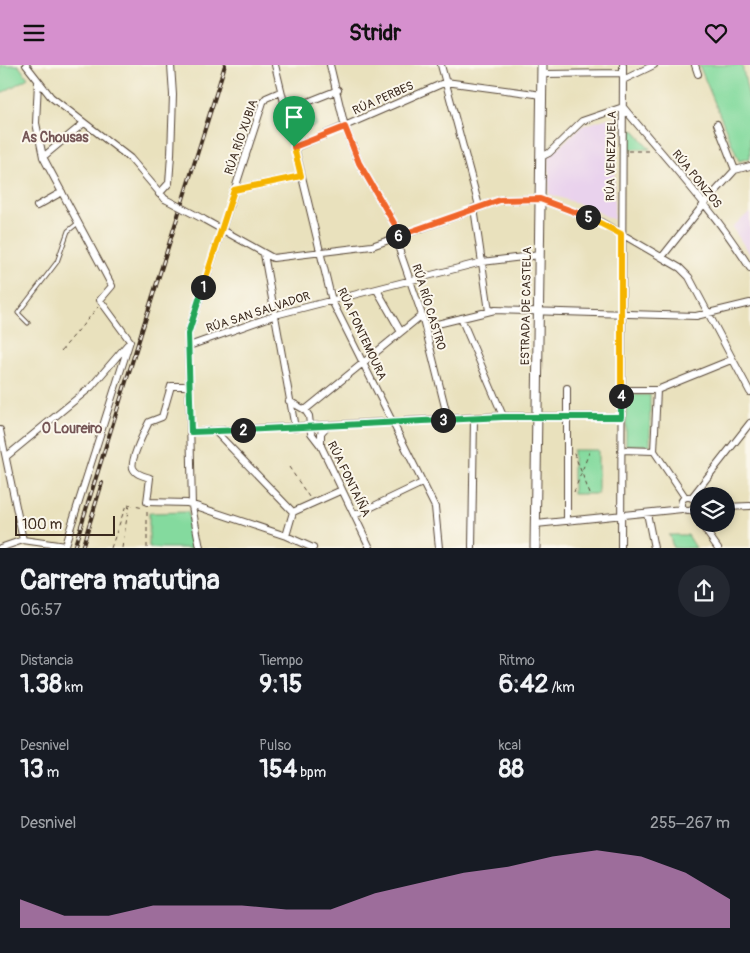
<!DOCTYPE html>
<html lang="es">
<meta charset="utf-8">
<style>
:root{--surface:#171b24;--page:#242831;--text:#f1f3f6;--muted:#9ea1a6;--accent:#d690ce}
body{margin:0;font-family:Pangolin,sans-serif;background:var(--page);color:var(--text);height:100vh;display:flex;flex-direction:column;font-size:19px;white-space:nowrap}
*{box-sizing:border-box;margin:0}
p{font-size:16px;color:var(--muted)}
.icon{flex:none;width:28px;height:28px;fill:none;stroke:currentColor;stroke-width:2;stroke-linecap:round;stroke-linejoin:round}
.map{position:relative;height:483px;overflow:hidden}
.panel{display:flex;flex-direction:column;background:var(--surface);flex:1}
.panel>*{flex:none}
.tools{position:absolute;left:690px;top:422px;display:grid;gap:10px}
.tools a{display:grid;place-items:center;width:45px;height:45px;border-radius:50%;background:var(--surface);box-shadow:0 2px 8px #0003;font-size:25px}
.scale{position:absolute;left:15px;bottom:12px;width:100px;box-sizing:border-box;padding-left:5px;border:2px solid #3b2a1e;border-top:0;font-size:14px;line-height:18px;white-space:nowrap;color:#3b2a1e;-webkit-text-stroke:4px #fbf7ec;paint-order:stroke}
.pin{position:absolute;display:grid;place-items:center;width:42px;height:42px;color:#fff;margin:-51px -21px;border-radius:50% 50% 50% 0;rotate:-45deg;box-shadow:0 0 5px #0007}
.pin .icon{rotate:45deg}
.km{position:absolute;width:25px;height:25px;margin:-12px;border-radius:50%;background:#222;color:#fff;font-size:14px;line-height:25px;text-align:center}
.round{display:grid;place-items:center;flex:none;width:52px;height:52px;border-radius:26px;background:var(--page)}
.head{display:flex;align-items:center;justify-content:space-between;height:85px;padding:0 20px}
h1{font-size:28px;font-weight:700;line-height:38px}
.stats{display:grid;grid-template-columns:repeat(3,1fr);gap:8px;height:85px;padding:5px 20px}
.stats div{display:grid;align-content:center}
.stats b{font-size:25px;font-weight:700}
.stats small{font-size:14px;font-weight:400}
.stats p{font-size:14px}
.chart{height:140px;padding:10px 20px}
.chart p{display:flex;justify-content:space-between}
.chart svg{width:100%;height:90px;margin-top:5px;fill:var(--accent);opacity:.7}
header{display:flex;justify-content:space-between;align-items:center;height:65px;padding:0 20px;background:var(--accent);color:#111;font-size:22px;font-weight:700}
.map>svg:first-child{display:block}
</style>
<header><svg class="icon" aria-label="menu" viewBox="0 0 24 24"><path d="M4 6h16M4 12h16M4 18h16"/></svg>Stridr<svg class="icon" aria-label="heart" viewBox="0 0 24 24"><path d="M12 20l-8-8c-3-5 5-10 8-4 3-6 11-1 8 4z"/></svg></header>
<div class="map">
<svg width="750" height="483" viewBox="0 0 750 483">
<rect width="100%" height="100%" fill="#fbf7ec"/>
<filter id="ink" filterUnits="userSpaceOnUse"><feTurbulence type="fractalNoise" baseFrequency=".02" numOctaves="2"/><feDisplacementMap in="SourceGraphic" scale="10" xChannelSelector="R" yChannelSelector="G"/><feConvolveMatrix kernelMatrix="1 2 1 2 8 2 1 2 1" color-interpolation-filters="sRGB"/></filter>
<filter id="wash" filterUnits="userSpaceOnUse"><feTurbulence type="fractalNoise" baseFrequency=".0096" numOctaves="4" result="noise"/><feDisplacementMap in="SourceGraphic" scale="20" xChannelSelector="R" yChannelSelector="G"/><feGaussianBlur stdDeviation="1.12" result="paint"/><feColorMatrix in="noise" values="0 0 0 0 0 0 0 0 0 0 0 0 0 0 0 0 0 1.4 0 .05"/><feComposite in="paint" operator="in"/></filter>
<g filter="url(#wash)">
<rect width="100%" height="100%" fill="#e9e1bd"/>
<path fill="#e9d2ed" d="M611,52L615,54L614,155L588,142L549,129V91L582,61Z
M750,147V190L732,162Z"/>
<path fill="#84da9e" stroke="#60825e" d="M0,0H18L28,13L0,29Z
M699,0H742L750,39V93L739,96Z
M302,46L305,54L313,50L317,60L297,67L292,50Z
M631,65L635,66L650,84H629Z
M626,330H650V380H626Z
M573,385H598V429H573Z
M188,447L194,483H149V448Z
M668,470H688L696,483H673L670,471Z"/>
</g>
<g filter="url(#ink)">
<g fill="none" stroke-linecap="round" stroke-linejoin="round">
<defs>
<path id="lane" d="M28,258L18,248L57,197L68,166L78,158"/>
<path id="street" d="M26,0L51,32L130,93L165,134
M275,0L332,236L435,442L439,483
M330,0L345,62L359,98L398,165L397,178L422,250L448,354
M441,0L479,141
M695,0L698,9
M542,9L623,8
M623,15L654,0
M38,17L36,58L43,92L112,221L100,235L130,276
M623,42C666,94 714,145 750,203
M285,46L338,25
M717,59L735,105
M294,83L446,17L542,30
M43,92L84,58
M541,92L549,88L582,56L623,42
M234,125L301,111
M159,129L169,118L171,90L173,30L171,0
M37,141L62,127
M474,143L489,246
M203,154L273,193L372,181L500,135L540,134L601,157L680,203L689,212L750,327
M264,189L295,363
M662,192L704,139L735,105L750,101
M377,225L401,267
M461,253L503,351
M425,262L495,245L696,251L750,238
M189,281L279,249L482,197L540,190
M190,321H171L162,352L149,357C145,365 130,395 133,403C136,410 144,411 150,413L147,437L187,438L286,471L313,483
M567,323V456
M621,325H657L654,386L621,385
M657,325L731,295
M289,336L305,345L309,351L311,368L321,381L370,483
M305,345L422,250
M0,365L23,475
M215,366L293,447
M191,367L503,351L621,352
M321,380V368L327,361
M654,386L685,432
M7,391L91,322L127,280
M681 439a7 7 0 1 1 14 0a7 7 0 1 1-14 0Z
M692,432L750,358
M726,442L750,441
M692,445L699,455
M293,447L342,425
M647,448L654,483
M355,450L422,418
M536,459L682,444
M701,459L718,483
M286,471L293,447
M0,483L23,475L65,481
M64,483L130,276
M200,483L192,441L188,269L263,37L266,33L280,27
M472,483L474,353
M621,483L623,0"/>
<path id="secondary" d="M535,483L542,0"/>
</defs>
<use href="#lane" stroke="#554536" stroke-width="5"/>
<use href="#street" stroke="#554536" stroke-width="8"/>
<use href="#secondary" stroke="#554536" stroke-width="11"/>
<path stroke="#554536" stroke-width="1" stroke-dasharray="4 4" stroke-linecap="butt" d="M628,86H652
M61,286L98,242
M574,388L590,429
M289,402L309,432
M574,427L590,385
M129,440L144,443
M111,483L126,440H129L122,483
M147,483V444"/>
<use href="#lane" stroke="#fff" stroke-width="3"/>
<use href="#street" stroke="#fff" stroke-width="6"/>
<use href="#secondary" stroke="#fff" stroke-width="9"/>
<defs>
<path id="rail" d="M74,483L225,0
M82,483L102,418"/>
</defs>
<use href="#rail" stroke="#3b2a1e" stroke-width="4"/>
<use href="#rail" stroke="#fbf7ec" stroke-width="2" stroke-dasharray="5.5" stroke-linecap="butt"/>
<defs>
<path id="street-bridge" d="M165,134L203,154"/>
</defs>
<use href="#street-bridge" stroke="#554536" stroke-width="8" stroke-linecap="butt"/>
<use href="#street-bridge" stroke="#fff" stroke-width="6"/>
</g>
</g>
<g fill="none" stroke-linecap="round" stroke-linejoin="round" filter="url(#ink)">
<defs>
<path id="split-1" d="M203,222L234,125L301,111L294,82"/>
<path id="split-2" d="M203,222L188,269L191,367L243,365"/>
<path id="split-3" d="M243,365L443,355"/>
<path id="split-4" d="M443,355L503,352H621V331"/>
<path id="split-5" d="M588,152L621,169V331"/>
<path id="split-6" d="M398,171L500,135L540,134L588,152"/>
<path id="split-7" d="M294,82L345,62L359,98L398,165V171"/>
</defs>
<use href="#split-1" stroke="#fff" stroke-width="10"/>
<use href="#split-2" stroke="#fff" stroke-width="10"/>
<use href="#split-3" stroke="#fff" stroke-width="10"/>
<use href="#split-4" stroke="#fff" stroke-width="10"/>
<use href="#split-5" stroke="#fff" stroke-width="10"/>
<use href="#split-6" stroke="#fff" stroke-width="10"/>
<use href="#split-7" stroke="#fff" stroke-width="10"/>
<use href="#split-1" stroke="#f5b400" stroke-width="6"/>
<use href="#split-2" stroke="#22a559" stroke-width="6"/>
<use href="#split-3" stroke="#22a559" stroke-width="6"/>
<use href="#split-4" stroke="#22a559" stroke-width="6"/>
<use href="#split-5" stroke="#f5b400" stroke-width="6"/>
<use href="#split-6" stroke="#f0652b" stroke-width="6"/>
<use href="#split-7" stroke="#f0652b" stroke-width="6"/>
</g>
<g text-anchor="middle" stroke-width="4" stroke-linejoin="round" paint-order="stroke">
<g font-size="12" fill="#3b2a1e" stroke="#fbf7ec">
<text transform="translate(383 33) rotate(-24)" y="4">RÚA PERBES</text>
<text transform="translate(241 72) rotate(-71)" y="4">RÚA RÍO XUBIA</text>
<text transform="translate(611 91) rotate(-89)" y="4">RÚA VENEZUELA</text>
<text transform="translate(697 114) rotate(51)" y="4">RÚA PONZOS</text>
<text transform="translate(526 241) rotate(-89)" y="4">ESTRADA DE CASTELA</text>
<text transform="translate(429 242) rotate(73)" y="4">RÚA RÍO CASTRO</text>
<text transform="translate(258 247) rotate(-18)" y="4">RÚA SAN SALVADOR</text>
<text transform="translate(362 269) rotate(65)" y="4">RÚA FONTEMOURA</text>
<text transform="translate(349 414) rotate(64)" y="4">RÚA FONTAÍÑA</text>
</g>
<g font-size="14" font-weight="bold" fill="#755656" stroke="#fbf7ec">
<text x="55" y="77">As Chousas</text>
<text x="72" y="368">O Loureiro</text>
</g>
</g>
</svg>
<div class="tools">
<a><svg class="icon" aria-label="layers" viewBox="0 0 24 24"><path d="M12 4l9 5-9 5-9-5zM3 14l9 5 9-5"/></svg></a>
</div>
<div class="scale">100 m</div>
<div class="pin" style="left:294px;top:82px;background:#1e9e55"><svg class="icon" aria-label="arrive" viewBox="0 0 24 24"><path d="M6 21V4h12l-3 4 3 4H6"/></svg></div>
<b class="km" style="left:203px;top:222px">1</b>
<b class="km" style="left:243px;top:365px">2</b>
<b class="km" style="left:443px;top:355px">3</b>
<b class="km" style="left:621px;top:331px">4</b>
<b class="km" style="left:588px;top:152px">5</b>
<b class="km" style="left:398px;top:171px">6</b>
</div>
<section class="panel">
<div class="head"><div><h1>Carrera matutina</h1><p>06:57</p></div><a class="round"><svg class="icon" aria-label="share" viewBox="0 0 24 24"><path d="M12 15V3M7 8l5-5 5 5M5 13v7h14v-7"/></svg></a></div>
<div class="stats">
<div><p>Distancia</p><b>1.38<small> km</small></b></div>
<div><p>Tiempo</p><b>9:15</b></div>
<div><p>Ritmo</p><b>6:42<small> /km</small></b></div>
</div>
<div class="stats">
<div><p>Desnivel</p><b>13<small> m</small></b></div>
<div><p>Pulso</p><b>154<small> bpm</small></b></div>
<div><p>kcal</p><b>88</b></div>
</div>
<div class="chart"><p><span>Desnivel</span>255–267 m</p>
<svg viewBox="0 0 160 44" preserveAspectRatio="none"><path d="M0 44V30L10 38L20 38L30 33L40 33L50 33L60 35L70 35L80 27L90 22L100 17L110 14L120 9L130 6L140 9L150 17L160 30V44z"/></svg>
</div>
</section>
